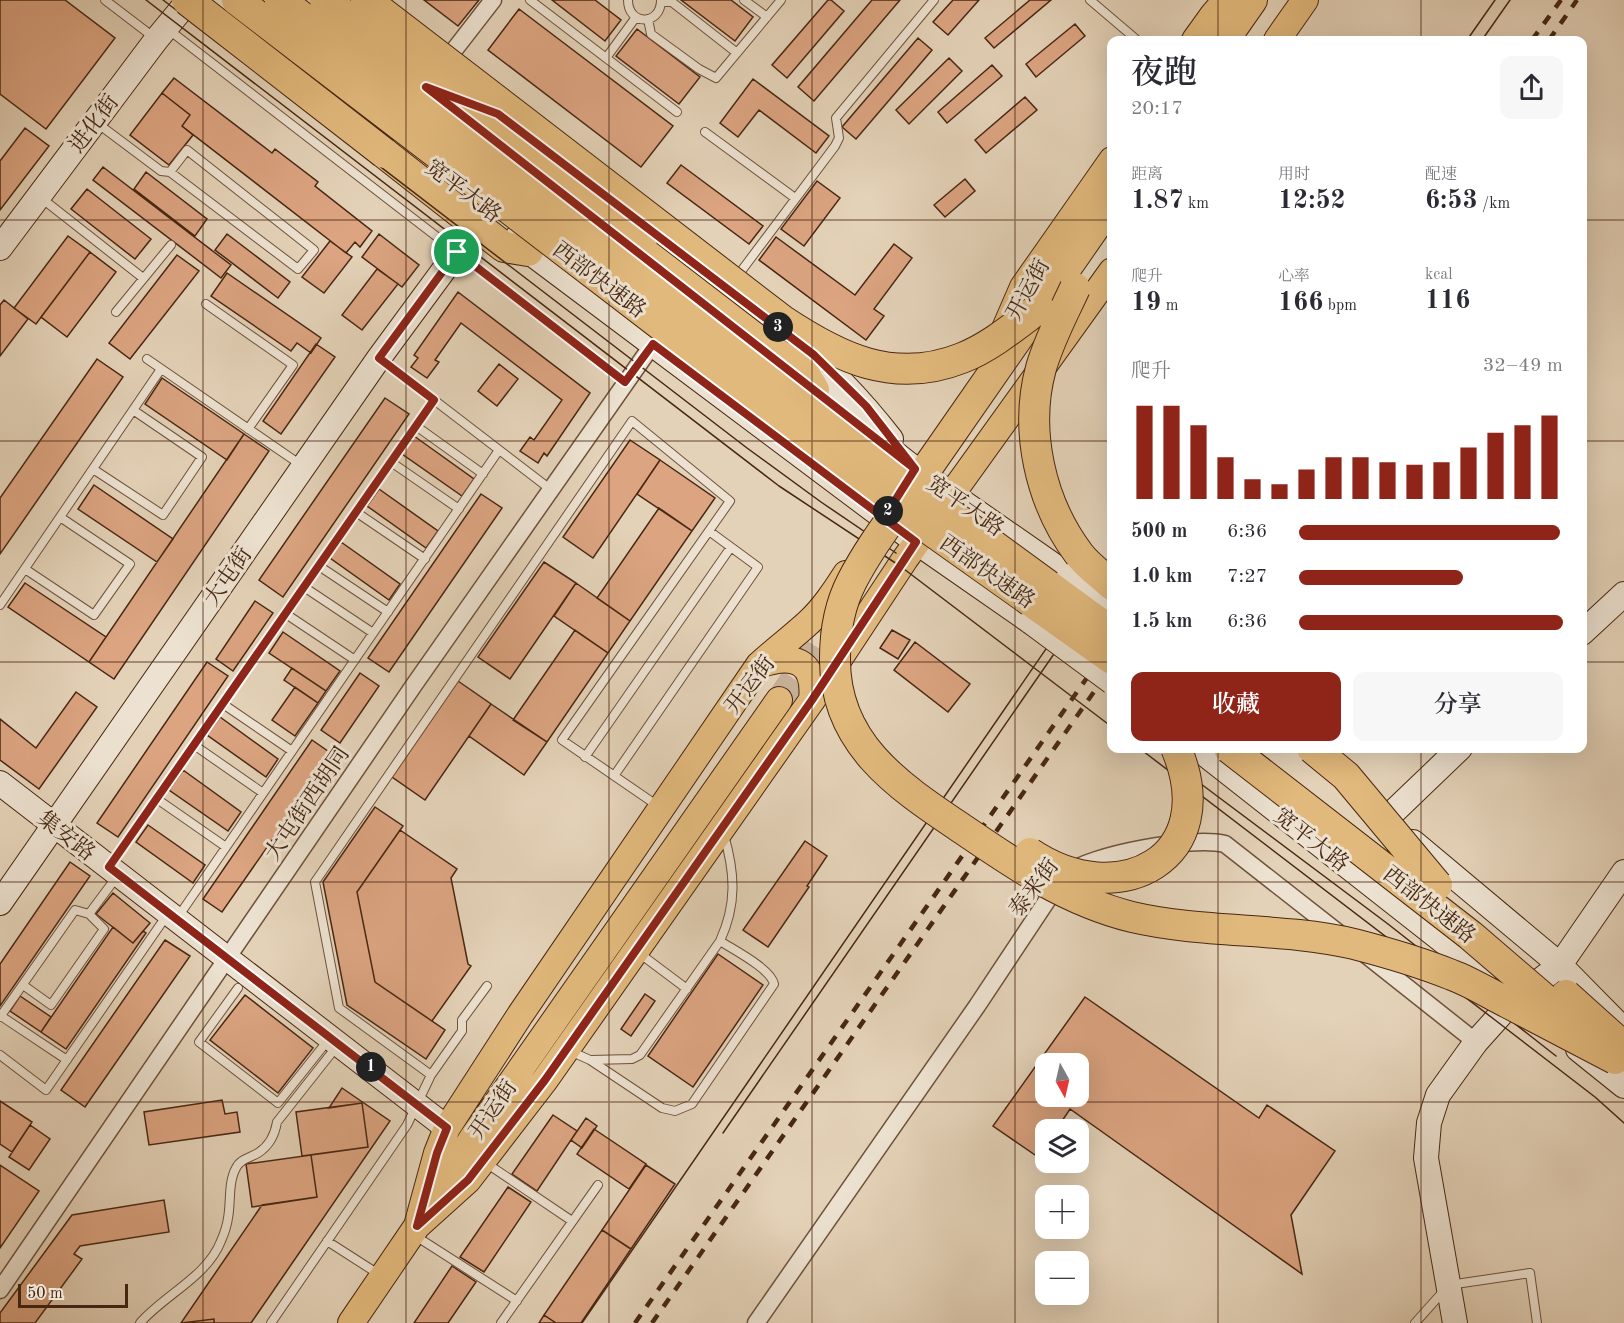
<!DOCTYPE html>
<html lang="zh">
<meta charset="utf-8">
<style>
:root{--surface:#fff;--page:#f7f7f7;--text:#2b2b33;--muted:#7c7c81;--accent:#8f2418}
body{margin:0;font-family:"Old Standard TT","Noto Serif SC",serif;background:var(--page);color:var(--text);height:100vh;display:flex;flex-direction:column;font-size:22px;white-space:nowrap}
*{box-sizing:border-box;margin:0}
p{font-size:20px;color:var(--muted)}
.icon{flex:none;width:33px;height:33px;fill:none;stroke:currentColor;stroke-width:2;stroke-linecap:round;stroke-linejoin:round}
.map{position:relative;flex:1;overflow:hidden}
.drawer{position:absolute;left:1107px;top:36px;width:480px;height:717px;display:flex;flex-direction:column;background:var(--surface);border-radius:12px;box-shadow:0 6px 24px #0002}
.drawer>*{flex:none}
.needle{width:39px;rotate:172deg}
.fabs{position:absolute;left:1035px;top:1053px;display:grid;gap:12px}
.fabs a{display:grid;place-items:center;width:54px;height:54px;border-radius:12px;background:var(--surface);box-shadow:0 6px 24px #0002;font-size:30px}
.scale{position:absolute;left:18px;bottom:15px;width:110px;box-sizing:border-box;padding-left:6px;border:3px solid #482712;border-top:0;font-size:16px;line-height:21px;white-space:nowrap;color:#482712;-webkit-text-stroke:4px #ede2d1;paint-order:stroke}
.pin{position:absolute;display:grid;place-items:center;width:51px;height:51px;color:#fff;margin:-26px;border:3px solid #fff;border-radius:50%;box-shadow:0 2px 6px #0007}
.km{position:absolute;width:30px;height:30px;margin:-15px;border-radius:50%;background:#222;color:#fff;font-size:16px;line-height:30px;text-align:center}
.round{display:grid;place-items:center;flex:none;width:63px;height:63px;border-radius:12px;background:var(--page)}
.head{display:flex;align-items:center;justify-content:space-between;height:102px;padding:0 24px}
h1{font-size:33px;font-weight:600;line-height:45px}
.metrics{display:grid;grid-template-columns:repeat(3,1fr);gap:9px;height:102px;padding:6px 24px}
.metrics div{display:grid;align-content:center}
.metrics b{font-size:26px;font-weight:600}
.metrics small{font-size:16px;font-weight:400}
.metrics p{font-size:16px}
.chart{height:168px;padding:12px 24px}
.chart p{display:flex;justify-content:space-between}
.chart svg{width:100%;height:108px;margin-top:6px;stroke:var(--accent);stroke-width:6}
.cta{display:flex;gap:12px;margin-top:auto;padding:12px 24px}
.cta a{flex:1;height:69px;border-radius:12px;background:var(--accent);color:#fff;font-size:24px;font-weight:600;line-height:69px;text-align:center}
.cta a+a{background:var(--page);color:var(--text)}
ul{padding:0 24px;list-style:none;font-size:20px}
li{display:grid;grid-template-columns:96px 72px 1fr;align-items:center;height:45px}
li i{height:15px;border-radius:8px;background:var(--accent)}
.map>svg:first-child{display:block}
</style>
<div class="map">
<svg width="1624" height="1323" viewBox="0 0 1624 1323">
<rect width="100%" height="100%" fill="#e4d2b8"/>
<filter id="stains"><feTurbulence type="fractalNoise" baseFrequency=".00333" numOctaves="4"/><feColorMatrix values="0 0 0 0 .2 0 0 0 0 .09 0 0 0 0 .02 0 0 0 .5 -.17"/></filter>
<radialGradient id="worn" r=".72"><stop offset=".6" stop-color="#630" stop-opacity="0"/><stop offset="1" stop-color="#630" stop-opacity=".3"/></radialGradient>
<path fill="#dca481" stroke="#482712" stroke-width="1.5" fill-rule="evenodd" d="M0,0H65L115,38L46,129L0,94Z
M424,0H479L458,26Z
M552,0H595L621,20L605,41Z
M681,0H731L753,17L735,41Z
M828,0H831L844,11L787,78L772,65Z
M872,0H900L814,101L798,87Z
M953,0H979L948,35L933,22Z
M1030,0H1051L994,48L985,38Z
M519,9L673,126L641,167L488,50Z
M1075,24L1085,36L1036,77L1026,64Z
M637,29L700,77L679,104L616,56Z
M918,38L932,50L856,139L842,127Z
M949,58L962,71L909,124L896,110Z
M992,65L1002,76L947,123L938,112Z
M174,78L272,153L275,149L318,182L315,186L372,231L360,247L355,242L346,253L182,126L190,115L162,93Z
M753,79L829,136L816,153L759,110L738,137L720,123Z
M162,93L190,115L182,126L193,135L169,165L130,135Z
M1025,97L1037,110L986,153L975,140Z
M25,128L49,146L0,210V161Z
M681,165L763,226L749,244L667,183Z
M103,167L231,265L221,278L93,180Z
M146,172L207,219L195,236L134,189Z
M965,179L975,191L945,217L934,205Z
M817,181L840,198L804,246L781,229Z
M87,189L151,239L135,259L71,209Z
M227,234L290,282L278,298L215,250Z
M379,234L419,265L402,287L362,257Z
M68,236L90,252L36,324L14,308Z
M776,237L855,295L894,244L912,258L874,309L884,316L866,340L759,260Z
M330,241L352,257L324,293L302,277Z
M90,252L116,272L67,337L41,317Z
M177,255L199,271L130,359L109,343Z
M377,269L398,284L362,330L342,315Z
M227,273L321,338L311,353L297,343L291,351L211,296Z
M458,292L590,393L547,456L544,453L538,463L520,451L530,437L534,440L562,400L461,323L435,360L439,362L427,378L411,367L418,358L414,355Z
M4,300L28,319L0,356V305Z
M316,344L335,357L281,434L263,421Z
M97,359L123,377L0,554V498Z
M499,364L518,379L497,406L478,391Z
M162,378L244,434L227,460L145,404Z
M385,398L409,414L283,597L259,580Z
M244,434L269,451L114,679L89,662Z
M414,436L474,479L462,496L402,454Z
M630,440L660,460L593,558L563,537Z
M660,460L715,498L692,531L637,494Z
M94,485L173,539L157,562L78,509Z
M379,489L438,531L426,548L367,506Z
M481,494L502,508L389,672L368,658Z
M659,508L692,531L630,621L597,598Z
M341,542L400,584L389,600L330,558Z
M544,562L576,583L510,679L478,657Z
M25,583L106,637L89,662L8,607Z
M576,583L630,621L608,653L554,616Z
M255,601L273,613L233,671L216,659Z
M575,630L608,653L547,742L513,720Z
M892,630L910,640L898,659L880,648Z
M283,632L340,671L326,691L269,653Z
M915,642L970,684L948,712L894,670Z
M207,662L228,676L118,837L97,823Z
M292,668L326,691L318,703L284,680Z
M360,673L379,686L340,743L321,730Z
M458,681L491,704L425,800L392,777Z
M295,687L318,703L295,736L272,720Z
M76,692L97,707L39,789L0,760V719L36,748Z
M491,704L547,742L524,775L469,736Z
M220,717L278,759L266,777L207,735Z
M312,740L332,754L222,912L203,899Z
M183,770L241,812L228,831L169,790Z
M375,807L403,826L357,892L375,982L445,1030L426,1059L347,1005L323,882Z
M148,825L205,865L193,883L136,842Z
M400,830L457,869L451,878L468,964L471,966L432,1021L375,982L357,892Z
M805,841L827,856L807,886L809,887L768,947L743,930Z
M70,862L90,876L0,1006V964Z
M113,893L150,923L133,943L96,914Z
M113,927L133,943L143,931L146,933L66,1049L41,1032Z
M165,940L190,956L85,1107L61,1090Z
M718,954L763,985L693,1087L648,1056Z
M645,994L655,1001L631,1036L621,1029Z
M245,995L313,1048L278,1093L210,1040Z
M20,996L51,1017L41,1032L10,1011Z
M1085,997L1259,1118L1267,1105L1335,1151L1291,1215L1302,1274L1070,1109L1056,1130H1046V1145L1038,1157L993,1126ZM1046,1064H1078V1096H1046Z
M342,1088L390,1121L251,1323H214V1319L181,1323L262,1205L317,1197L311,1155L368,1147L362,1103L329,1108Z
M222,1100L225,1114L237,1112L240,1132L149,1145L144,1112Z
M0,1101L32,1122L12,1152L0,1144Z
M362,1103L368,1147L302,1156L296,1112Z
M553,1115L577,1131L537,1191L512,1174Z
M586,1118L597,1126L582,1148L571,1140Z
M30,1125L50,1139L29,1170L9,1157Z
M594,1129L646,1164L629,1189L577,1154Z
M311,1155L317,1197L252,1207L246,1164Z
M0,1165L39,1191L0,1248Z
M646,1165L675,1184L631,1249L602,1230Z
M508,1187L531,1202L484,1272L460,1257Z
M164,1200L169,1232L80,1246L74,1254L82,1259L35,1323H0V1313L72,1215Z
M602,1230L631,1249L581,1323H556L544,1315Z
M452,1266L476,1282L448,1323H414Z
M544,1315L556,1323H539Z
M214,1319V1323H182Z"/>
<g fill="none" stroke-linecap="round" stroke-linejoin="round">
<path stroke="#c5b097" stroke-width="26" stroke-dasharray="26 13" stroke-linecap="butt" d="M779,700L841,608"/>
<defs>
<path id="lane" d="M105,0L156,39
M530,0L677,112
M628,0C628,26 661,26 661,0
M744,0L767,17
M1090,0L1137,40
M661,2H672L737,53
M648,19L651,34L699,69L716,78L781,0
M169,30L625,382
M606,58L636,17
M97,123L161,171L170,172L298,269L314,250L187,150L170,172
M705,132L795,198
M40,197L143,278
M736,278L835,146L839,138L836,118L934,0
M206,304L293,365L248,429
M116,312L171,245
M147,359L301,465
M382,360L550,489
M416,426L483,474
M391,462L459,509
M93,469L163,515L202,457L133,410
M356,512L425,559
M319,566L388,612
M25,569L94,615L130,564L60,517
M304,587L373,633
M0,605L161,369
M286,614L355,660
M223,704L292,751
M194,745L263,793
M585,757L731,547
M614,776L758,567L709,531
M157,799L226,847
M109,867L434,400
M178,917L499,450
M639,953L687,989
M23,985L51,1005L104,929L89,914
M238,988L199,1042L278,1103L329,1039
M1,1016L67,1060
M0,1017L75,910L89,914L118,875
M570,1051L590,1060L662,1108L675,1111L692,1104L774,984C771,969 734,950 720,941
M0,1055L46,1090L167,915
M591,1060L632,1059L640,1055L720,941C737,904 735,873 724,835
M431,1075L339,1008L315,882L632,421L730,501L562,740L658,806
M486,1163L572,1221
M414,1235L517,1301
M327,1241L380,1275
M140,1323C164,1295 207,1277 221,1241C224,1234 227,1226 228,1218C231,1203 228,1182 236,1168C240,1159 250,1158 258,1153C269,1146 275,1134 277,1122L337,1046
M271,1323L407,1125L431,1075L462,1031V1020L487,986
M501,1323L598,1185
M1415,1323L1449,1285L1530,1273L1537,1323"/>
<path id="street" d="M441,67L493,0
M1365,954L1476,1042
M0,1290L414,685L653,344
M756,1323L977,1006L1064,875C1091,854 1192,836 1225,844L1345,938"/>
<path id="secondary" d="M216,0L248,24
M518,236L528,251L916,542L1031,622
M0,248L156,40L189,0
M722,318L915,469L1069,576
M794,340C831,368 863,403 891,439
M1582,633L1624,594
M1197,748L1509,993
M0,783L447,1128
M1386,819L1460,748
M1413,842L1560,965L1622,1028
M0,903L379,358L457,252
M1578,1049L1624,1086
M1455,1323L1426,1158L1429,1123L1438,1095L1476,1042L1502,1013L1516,999L1560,965L1624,872"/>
<path id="primary" d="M1195,40L1213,15
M1218,40L1213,15L1226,0
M1277,40L1305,0
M1000,340L1023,287L1112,160
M759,665C793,653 816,660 812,700
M417,1226L437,1153L447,1128L520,1015L759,665C775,650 793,637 809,622C824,608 835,591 846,574
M417,1226L468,1180L545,1080L812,700L905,559L1112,271
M351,1323L417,1226L473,1137L779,700"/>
<path id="highway" d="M1224,40L1252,0
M384,153L504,247L528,251
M652,246L792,353L814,390
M925,471L1112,202"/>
</defs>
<use href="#lane" stroke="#6f523c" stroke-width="10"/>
<use href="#street" stroke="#6f523c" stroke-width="19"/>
<use href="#secondary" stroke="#482712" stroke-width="26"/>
<use href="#primary" stroke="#482712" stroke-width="28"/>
<use href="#highway" stroke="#482712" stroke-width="32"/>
<use href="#lane" stroke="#ede2d1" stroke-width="8"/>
<use href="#street" stroke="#ede2d1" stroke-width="16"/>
<use href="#secondary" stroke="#ede2d1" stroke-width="24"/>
<use href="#primary" stroke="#e2b97c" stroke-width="26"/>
<use href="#highway" stroke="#e2b97c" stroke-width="30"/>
<path stroke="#482712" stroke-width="1.5" d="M146,0L779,486L900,566L1112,727
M163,0L747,448L821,502L896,553
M1467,40L1495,0
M1482,40L1510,0
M1139,748L1495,1020L1595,1097L1624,1123
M1189,775L1388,924L1556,1056
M723,1133L1112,570
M582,1323L1112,553"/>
<path stroke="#482712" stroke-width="4.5" stroke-dasharray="10 10" stroke-linecap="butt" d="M1532,40L1561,0
M1549,40L1577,0
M635,1323L1112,642
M652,1323L1112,666"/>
<defs>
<path id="secondary-bridge" d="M1069,576L1112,608
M1031,622L1112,682"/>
<path id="highway-bridge" d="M187,0L384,153
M237,0L898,507L1112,659
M280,0L911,485L1112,632
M325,0L642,239
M366,0L782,320C839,358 894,385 962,358C990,347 1015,326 1039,308
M1075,288C1063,314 1049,340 1041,368C1024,430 1040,502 1079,554C1087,565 1101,575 1112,585
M925,471C901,507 872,542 852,581C840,604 835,631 835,658C834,743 897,785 961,828C1015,865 1067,901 1132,917C1205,934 1281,927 1354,944C1385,952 1422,963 1452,975C1471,982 1490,994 1508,1003C1544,1022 1579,1040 1615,1059
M1229,748L1470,935L1576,1026
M1312,748L1346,776L1437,885
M1030,853C1119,913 1223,858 1176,748
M1566,995L1624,1047"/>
</defs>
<use href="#secondary-bridge" stroke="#482712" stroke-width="26" stroke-linecap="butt"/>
<use href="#highway-bridge" stroke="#482712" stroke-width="32" stroke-linecap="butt"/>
<use href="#secondary-bridge" stroke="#ede2d1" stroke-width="24"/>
<use href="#highway-bridge" stroke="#e2b97c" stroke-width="30"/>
</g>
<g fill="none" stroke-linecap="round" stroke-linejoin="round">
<defs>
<path id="route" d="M457,252L379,358L434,400L109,867L447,1128L437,1153L417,1226L468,1180L545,1080L812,700L916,542L884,518L915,469L426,87L498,114L814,355L866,406L915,469L884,518L653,344L625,382L457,252"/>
</defs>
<use href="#route" stroke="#fff" stroke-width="12"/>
<use href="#route" stroke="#8f2418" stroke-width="8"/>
</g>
<path fill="none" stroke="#482712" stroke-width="1.5" stroke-opacity="0.55" d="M203,0V1323M406,0V1323M609,0V1323M812,0V1323M1015,0V1323M1218,0V40M1421,0V40M0,220H1112M1582,220H1624M0,441H1112M1582,441H1624M0,662H1112M1582,662H1624M1218,748V1323M1421,748V1323M0,882H1624M0,1102H1624"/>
<g text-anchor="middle" stroke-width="6" stroke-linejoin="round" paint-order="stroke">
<g font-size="22" fill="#482712" stroke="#ede2d1">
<text transform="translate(93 123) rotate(-53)" y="8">进化街</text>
<text transform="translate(464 190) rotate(37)" y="8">宽平大路</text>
<text transform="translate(600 279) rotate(37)" y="8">西部快速路</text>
<text transform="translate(1027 289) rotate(-61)" y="8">开运街</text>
<text transform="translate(966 505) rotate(35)" y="8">宽平大路</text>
<text transform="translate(988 571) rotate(35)" y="8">西部快速路</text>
<text transform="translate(227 576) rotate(-55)" y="8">大屯街</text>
<text transform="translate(749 684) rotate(-52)" y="8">开运街</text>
<text transform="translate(306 803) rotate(-56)" y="8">大屯街西胡同</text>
<text transform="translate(67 835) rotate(38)" y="8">集安路</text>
<text transform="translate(1312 839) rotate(38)" y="8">宽平大路</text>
<text transform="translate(1033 887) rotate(-53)" y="8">泰来街</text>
<text transform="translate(1430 904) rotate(38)" y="8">西部快速路</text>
<text transform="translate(492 1109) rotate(-55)" y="8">开运街</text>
</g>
</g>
<rect width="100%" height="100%" filter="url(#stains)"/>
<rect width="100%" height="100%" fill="url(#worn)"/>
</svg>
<div class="fabs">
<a><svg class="needle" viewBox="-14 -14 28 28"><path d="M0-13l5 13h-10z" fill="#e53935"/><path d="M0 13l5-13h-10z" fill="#7c7c81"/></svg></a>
<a><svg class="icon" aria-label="layers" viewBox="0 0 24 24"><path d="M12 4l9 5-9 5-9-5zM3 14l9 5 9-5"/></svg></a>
<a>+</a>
<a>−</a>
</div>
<div class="scale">50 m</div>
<div class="pin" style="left:457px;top:252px;background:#1e9e55"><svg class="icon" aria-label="arrive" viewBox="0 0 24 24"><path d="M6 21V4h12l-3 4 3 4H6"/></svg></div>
<b class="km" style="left:371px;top:1067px">1</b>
<b class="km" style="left:888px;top:511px">2</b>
<b class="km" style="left:778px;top:327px">3</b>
<section class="drawer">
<div class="head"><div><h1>夜跑</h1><p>20:17</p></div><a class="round"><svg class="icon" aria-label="share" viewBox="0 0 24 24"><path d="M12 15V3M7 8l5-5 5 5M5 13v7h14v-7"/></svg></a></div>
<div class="metrics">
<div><p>距离</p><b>1.87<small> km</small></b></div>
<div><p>用时</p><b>12:52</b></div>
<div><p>配速</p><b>6:53<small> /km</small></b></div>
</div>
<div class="metrics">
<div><p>爬升</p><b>19<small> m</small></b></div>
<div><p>心率</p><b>166<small> bpm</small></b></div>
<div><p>kcal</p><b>116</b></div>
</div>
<div class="chart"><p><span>爬升</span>32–49 m</p>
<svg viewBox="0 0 160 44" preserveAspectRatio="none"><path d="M5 44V6M15 44V6M25 44V14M35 44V27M45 44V36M55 44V38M65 44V32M75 44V27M85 44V27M95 44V29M105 44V30M115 44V29M125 44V23M135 44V17M145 44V14M155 44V10"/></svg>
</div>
<ul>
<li><b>500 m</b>6:36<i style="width:99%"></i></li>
<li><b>1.0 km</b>7:27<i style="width:62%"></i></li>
<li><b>1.5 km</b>6:36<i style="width:100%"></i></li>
</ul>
<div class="cta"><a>收藏</a><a>分享</a></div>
</section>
</div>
